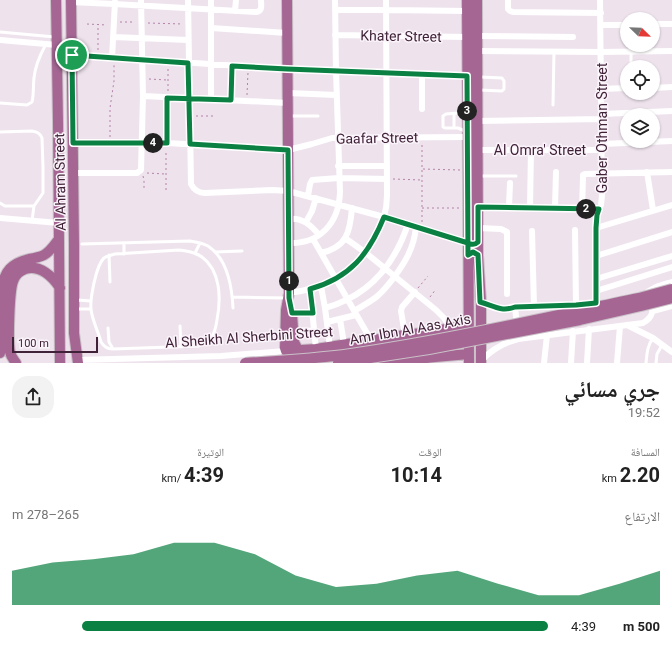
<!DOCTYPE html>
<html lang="ar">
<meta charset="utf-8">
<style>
:root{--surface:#fff;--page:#f2f2f2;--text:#222;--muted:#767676;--accent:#0b8043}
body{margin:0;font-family:Roboto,"Noto Naskh Arabic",sans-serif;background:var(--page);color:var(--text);direction:rtl;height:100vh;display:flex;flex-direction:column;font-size:15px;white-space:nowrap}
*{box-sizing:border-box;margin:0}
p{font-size:13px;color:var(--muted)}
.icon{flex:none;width:22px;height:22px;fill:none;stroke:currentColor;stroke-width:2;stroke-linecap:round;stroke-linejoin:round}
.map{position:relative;height:363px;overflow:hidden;direction:ltr}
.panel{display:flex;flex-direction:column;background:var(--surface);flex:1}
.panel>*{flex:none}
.needle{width:26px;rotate:113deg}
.buttons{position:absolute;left:620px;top:12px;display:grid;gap:8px}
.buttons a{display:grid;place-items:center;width:40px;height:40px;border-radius:50%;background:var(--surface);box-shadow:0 1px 3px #0004;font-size:20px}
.scale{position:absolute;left:12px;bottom:10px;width:86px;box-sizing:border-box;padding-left:4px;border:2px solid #402238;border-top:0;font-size:11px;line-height:14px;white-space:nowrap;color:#402238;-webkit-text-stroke:3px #faf4fa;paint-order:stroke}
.pin{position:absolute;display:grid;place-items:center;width:34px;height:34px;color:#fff;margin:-17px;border:2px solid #fff;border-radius:50%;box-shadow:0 1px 4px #0007}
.km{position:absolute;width:20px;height:20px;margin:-10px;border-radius:50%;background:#222;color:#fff;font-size:11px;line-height:20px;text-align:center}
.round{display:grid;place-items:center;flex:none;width:42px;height:42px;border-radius:16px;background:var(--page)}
.overview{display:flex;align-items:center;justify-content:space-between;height:68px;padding:0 12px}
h1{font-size:22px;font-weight:700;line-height:30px}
.figures{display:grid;grid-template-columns:repeat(3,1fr);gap:6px;height:68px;padding:4px 12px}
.figures div{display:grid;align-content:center}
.figures b{font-size:20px;font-weight:700}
.figures small{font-size:11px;font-weight:400}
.figures p{font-size:11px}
.chart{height:112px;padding:8px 12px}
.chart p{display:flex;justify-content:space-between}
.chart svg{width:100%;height:72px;margin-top:4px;fill:var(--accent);opacity:.7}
ul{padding:0 12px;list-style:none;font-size:13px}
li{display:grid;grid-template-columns:64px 48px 1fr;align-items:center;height:30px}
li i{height:10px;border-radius:5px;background:var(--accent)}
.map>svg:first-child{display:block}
</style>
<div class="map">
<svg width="672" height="363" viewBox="0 0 672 363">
<rect width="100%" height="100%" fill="#eee3ed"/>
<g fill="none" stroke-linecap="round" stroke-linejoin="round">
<defs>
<path id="primary" d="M56,0L58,122L60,363
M71,0L74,244V333L78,363
M287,0L289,293L286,310L285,348L286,351L316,349L405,335L430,332L468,325
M467,0L469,363
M477,0L478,255L481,302V363
M292,314L294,342L298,350
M0,353L2,289C4,271 12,263 29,259C35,258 40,257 44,255C51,251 55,244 59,239
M16,363C14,360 11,357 10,352C8,341 9,288 14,279C16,274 20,271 25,269C40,264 53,277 60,288
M384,363L435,357L469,354"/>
</defs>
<use href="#primary" stroke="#cac1c7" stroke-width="12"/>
<path stroke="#b382a8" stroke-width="1" stroke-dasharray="2 3" stroke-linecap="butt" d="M120,22H135
M148,23L183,24
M87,24L107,25
M98,50V24
M149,79L167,80
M168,91V68
M231,94L232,71
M247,95L248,72
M196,116H214
M110,137V108L114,81V64
M167,137V104
M423,169L460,170
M147,173L165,174
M143,176L144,180V190
M393,179L422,180
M166,190V150
M422,208H459
M422,222V143
M418,288L428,276
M430,297L436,289"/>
<path stroke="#fff" stroke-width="3" d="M0,32L55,37
M631,51V67
M479,90L502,91L504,89V81L502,78L480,77
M0,103L27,105L32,102C34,94 33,86 34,78C35,66 40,55 46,44
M553,105L554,51
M290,116H318
M454,128V114
M465,131L458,128H445L443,127V116L446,114L458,113L466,110
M0,132L32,131C37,132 40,133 42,138L43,167V193L34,206L32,221
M479,176H516
M0,203L5,206H34
M124,243V254
M82,244L190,241C197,242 202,243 208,246C228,259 232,287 233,308
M179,250C187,251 195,252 202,257C221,271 221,299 217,320C216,327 214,335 210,340C207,343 203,344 199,346L113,349C107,349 104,347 101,342C98,331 92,320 91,309C90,299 96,265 104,258C107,256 111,255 115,254Z
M215,252L242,251
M195,253L200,243
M109,255L110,282
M232,297L287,298
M77,300L91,301
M76,309H91
M180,326L181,347
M108,328L109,342L113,349
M646,363C647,354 647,346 653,338
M656,363L657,354L662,345"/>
<path stroke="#fff" stroke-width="6" d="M188,0L191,184C194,190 198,193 205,193L273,190L288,191L384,217L468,243
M508,0V9L510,11L513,12L601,13
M71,2L114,4L256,12C263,11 261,5 261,0
M335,10H387L467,11
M235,11L236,0
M653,24H672
M601,25H627
M211,28L287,33
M335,35L467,37
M477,36L573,37
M113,37L188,40
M0,40L57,45
M477,51L601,52L672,51
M72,55L287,69L467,76
M112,58L115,2
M653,88L672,87
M601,89L627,88
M288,93L336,95
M143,96L288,103
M211,100V0
M422,109V74
M602,114L672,111
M477,121L602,119
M73,143H167L288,150L312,144L332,138L467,137
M602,144L672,141
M477,150H602
M338,166H387
M647,172L653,210
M73,173H137L141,170L143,96L141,0
M308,196L310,184L312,180L339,178L387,179
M478,207L599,209
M509,207L510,183
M530,208L531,150
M555,208L556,172
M582,209L583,178V175L585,174L672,172
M0,218L59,223
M288,219C302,217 311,225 319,235
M306,222L312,211L316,198
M478,228L501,229L507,232V294
M596,228L672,205
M575,230L576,305
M532,231L534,307
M345,238L366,253L436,310L444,318L451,328
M313,239L360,321L371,340
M289,243C320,244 339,223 340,192L336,71L335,0
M321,253C347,247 350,232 352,208
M596,256L672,232
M596,279L672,256
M321,286L325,308L330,347
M310,289L316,349
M596,291L672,267
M289,293C302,291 316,289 328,283C355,271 375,245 384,217C386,210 387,202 387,195L386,0
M643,296C651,287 662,285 672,282
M481,302C494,306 501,312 515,307L576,305L593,303
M596,303V228L597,215L601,205L602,195L600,0
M515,307L517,326
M325,308C369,296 394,266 408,224
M354,311C361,307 368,303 375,298C382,293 387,286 392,280C405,263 414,248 416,227
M653,311L672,306
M292,313H313
M340,319L344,344
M327,322L356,315
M627,325L653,338L672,352
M293,330L314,331
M405,335L401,311L402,307L415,292
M77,360L221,356L286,351
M481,361C492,349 503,343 518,339L643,323C652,318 655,310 650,301
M544,363L547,335
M571,363L573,331
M587,363L589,329
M617,363L620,326"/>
<use href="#primary" stroke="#a56694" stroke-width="10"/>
<defs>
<path id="primary-bridge" d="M245,363C280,361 315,359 351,354C447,340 543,318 639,298L672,289
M338,363L429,349L580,320L641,306L672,298"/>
</defs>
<use href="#primary-bridge" stroke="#cac1c7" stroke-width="12" stroke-linecap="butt"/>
<use href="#primary-bridge" stroke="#a56694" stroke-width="10"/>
</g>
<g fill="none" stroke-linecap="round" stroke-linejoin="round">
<defs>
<path id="route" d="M72,55L188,63L190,144L288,150L289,298L292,313H313L310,289C350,278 369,254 384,217L468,243C472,245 475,245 478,242V207L599,209L597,215L596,228V303L576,305L515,307C501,312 494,306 480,302L478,255L473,252L468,255C468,195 467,136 467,76L287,69L232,66L231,100L167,98V143H73L72,55"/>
</defs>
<use href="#route" stroke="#fff" stroke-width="8"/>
<use href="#route" stroke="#0b8043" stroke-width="5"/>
</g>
<g text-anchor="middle" stroke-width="3" stroke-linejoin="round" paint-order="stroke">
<g font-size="14" fill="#402238" stroke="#faf4fa">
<text transform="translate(401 36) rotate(1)" y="5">Khater Street</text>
<text transform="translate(602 128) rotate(-90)" y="5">Gaber Othman Street</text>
<text transform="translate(377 138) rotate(-1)" y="5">Gaafar Street</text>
<text x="540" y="155">Al Omra' Street</text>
<text transform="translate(60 182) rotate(-91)" y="5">Al Ahram Street</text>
<text transform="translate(410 329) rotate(-10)" y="5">Amr Ibn Al Aas Axis</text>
<text transform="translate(249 337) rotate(-4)" y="5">Al Sheikh Al Sherbini Street</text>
</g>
</g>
</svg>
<div class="buttons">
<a><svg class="needle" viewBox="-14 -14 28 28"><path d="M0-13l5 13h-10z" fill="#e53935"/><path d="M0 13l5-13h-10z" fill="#767676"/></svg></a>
<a><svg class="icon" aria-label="locate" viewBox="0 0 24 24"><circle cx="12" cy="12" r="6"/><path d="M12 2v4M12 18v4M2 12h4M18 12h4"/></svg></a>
<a><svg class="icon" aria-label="layers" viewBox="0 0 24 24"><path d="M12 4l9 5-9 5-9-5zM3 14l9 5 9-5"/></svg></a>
</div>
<div class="scale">100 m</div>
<div class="pin" style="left:72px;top:55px;background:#1e9e55"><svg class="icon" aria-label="arrive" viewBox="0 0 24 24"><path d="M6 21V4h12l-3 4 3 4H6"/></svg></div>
<b class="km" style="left:289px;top:281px">1</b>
<b class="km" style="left:586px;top:209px">2</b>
<b class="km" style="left:467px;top:111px">3</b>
<b class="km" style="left:153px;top:143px">4</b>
</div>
<section class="panel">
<div class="overview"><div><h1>جري مسائي</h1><p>19:52</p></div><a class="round"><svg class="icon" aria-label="share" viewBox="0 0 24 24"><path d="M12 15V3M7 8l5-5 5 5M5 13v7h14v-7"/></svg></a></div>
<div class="figures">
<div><p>المسافة</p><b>2.20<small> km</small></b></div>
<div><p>الوقت</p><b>10:14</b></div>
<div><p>الوتيرة</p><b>4:39<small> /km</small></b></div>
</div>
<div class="chart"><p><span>الارتفاع</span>265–278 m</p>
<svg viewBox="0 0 160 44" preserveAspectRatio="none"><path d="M0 44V23L10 18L20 16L30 13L40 6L50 6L60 13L70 26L80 33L90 31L100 26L110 23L120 31L130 38L140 38L150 31L160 23V44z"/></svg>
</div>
<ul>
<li><b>500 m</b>4:39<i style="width:87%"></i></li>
</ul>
</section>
